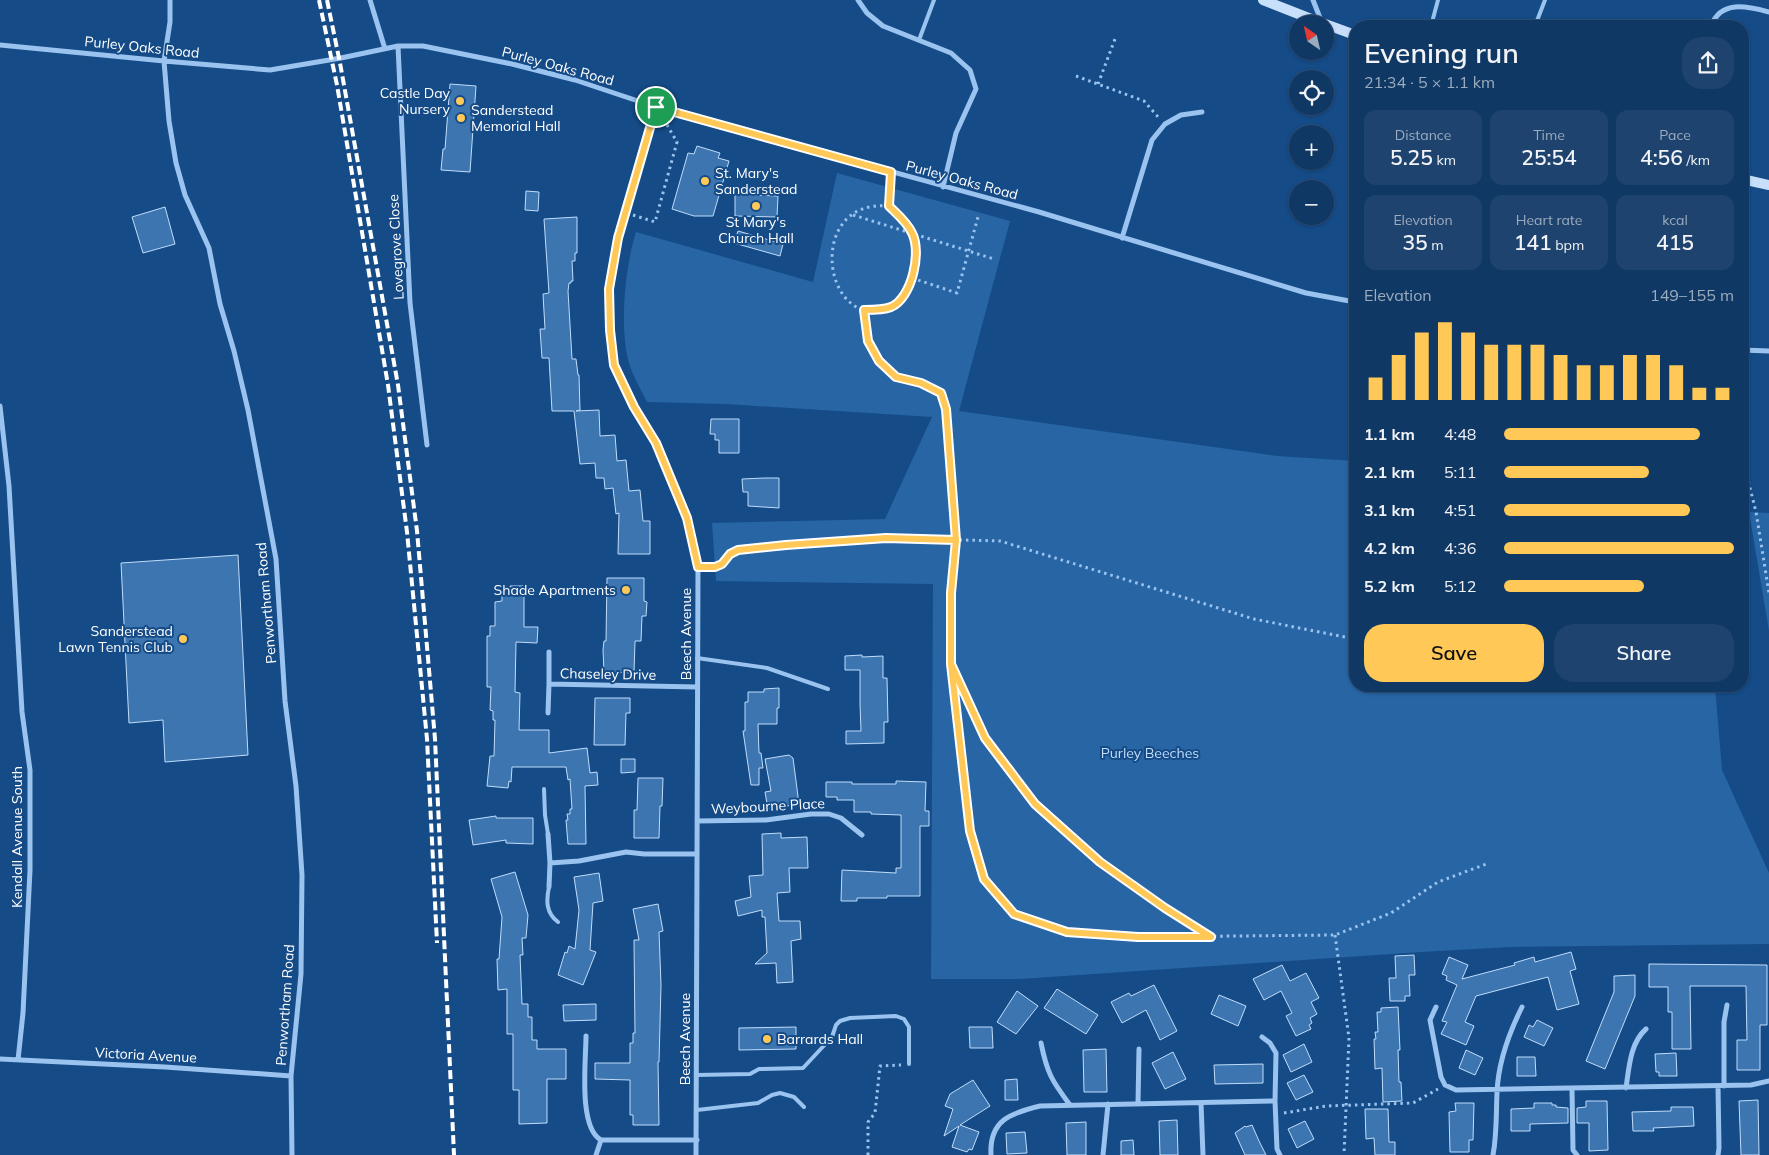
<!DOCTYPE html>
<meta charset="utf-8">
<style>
:root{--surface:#103865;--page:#1e436e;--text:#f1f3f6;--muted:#9cacbf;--line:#305279;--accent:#ffc857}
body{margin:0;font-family:Mulish,sans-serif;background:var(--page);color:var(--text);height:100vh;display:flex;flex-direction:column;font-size:19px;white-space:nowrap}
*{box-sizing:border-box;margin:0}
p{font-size:16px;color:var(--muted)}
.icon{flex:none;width:28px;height:28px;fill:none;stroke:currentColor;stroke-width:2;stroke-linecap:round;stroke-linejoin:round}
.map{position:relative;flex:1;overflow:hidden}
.sheet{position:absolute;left:1349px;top:20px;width:400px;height:672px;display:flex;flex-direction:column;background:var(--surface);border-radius:20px;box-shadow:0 1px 4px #0004,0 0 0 1px var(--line)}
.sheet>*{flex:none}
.needle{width:32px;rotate:326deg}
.controls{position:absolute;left:1289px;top:15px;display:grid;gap:10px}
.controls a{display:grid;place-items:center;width:45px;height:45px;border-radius:50%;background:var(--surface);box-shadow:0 1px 4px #0004,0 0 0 1px var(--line);font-size:25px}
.pin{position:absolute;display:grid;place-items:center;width:42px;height:42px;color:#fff;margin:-21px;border:2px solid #fff;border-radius:50%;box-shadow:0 1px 5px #0007}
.round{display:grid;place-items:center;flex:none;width:52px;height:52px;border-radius:20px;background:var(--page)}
.head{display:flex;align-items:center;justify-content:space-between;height:85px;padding:0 15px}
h1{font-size:28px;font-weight:600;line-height:38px}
.stats{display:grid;grid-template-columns:repeat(3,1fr);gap:8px;height:85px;padding:5px 15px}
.stats div{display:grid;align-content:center;border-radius:12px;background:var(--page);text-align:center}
.stats b{font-size:21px;font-weight:600}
.stats small{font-size:14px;font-weight:400}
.stats p{font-size:14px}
.chart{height:140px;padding:10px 15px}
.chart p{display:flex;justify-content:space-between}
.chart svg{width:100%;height:90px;margin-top:5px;stroke:var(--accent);stroke-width:6}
.primary-button{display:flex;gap:10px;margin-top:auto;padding:10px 15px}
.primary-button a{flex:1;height:58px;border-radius:20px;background:var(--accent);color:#111;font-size:20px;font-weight:600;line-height:58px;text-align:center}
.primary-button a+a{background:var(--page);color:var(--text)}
ul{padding:0 15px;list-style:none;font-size:16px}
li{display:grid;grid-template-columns:80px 60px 1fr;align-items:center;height:38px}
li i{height:12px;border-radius:6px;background:var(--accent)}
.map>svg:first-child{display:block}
</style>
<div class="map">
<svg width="1769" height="1155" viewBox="0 0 1769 1155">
<rect width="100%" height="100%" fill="#154b87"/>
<path fill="#2765a5" d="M837,173L1010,221L959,411L1277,456L1355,461V686H1715L1722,770L1769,873V944L1510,947L1421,952L1020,979H931L933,584L716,581L712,523L885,519L932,417L726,404L647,402C641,390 633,376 629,363C619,329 625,266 636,232L813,282Z
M1749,512L1769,513V631Z"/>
<path fill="#3d75b1" stroke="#c0ddfb" d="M450,84L476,86L470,172L441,170L443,149H445Z
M697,146L720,153L718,158L729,161L713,216H694L672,209L688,153L694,154Z
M735,188H755L754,195L778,196L777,217L735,216Z
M526,191L539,192L538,211L525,210Z
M165,207L175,244L143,253L132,217Z
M577,217V253H575V261H572L573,281H571V283H569L568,291L572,359H576L578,375H579L580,410L576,411L599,410L600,436L615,435L617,461L626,460L629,491L640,490L643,521H650V554H618L619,513L616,514L613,488L605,489L604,478H596L595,463L580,464L574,411H552L549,358H542L540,329H545L543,294L549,293L544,219Z
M738,231L783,244L780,256L734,243Z
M711,419H739V453H719V440H715V434H710Z
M764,478H779V508L748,506V492H743L742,479Z
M238,555L248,755L165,762L163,720L129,723L121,563Z
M607,578H644V601L647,602L646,616H642L641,641H635L634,673L604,672L603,650L604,641H606Z
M510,586H524V627H538L537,643L516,642L515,692L520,693L519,730H549V753L587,748L590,773L597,772L598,785L585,786L586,844H568L566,820H568L567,814H570V809H572L570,779L568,780L566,767H512L511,782L509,781L508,788L487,786L490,756H494L495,720H493V711L490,710L491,687H487V636H490V626H495V602L502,601V592H510Z
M862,655V657L883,656V678H887L888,722H884V743L846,744V731H861L860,704V670H845V656Z
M779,688V708H777V724H758L759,753H761L763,768H759V785H751L743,731H745V702H748V692H764V689Z
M595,698H630V713H626L625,745H594Z
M789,755L793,758L799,804L768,809L765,792L771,791L765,759Z
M621,759H635V772L621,773Z
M638,778H663L662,806H660L659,838H634V810H637Z
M896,781L926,782L925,811H929V826H920V896H887V898H857V901H841L842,870L896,873V868H901V815L871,814V812H854V800H837V797H826V782H852V784H896Z
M496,816V818H533V844L506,843V840L473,845L469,820Z
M781,833V838L807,837L808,868H789L790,892L777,893L779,921H800L801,939L791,941L793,982L777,983L776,963L755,964L767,953L765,917H762V910L738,916L735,901L751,897L749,876L763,875L762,834Z
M515,872L528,915L526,938H522L523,955H520L522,1004H528V1017H532V1040H537V1049H566V1079H547V1123L519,1124V1090H513V1034H507V989L498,990L497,959H499L502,917L491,879Z
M599,873L603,901L593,903L590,950L596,952L583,985L558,975L565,952L567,953L569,946L575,949L579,910L574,877Z
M658,904L663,931L659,932L661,985L659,1062H658L659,1125H633V1115H630V1080L595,1079V1063H630V1043H633V1033H635L634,940H639L633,909Z
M1571,952L1576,969L1570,971L1579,1004L1557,1010L1548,977L1476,996L1465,1022L1474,1026L1466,1045L1441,1034L1447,1022L1442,1021L1457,985L1446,980L1447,976L1442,974L1449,957L1468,965L1462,979L1515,965L1514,963L1534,957L1535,962Z
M1414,955L1415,975H1409L1410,996H1405V1001H1390L1389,978H1396L1395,956Z
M1649,964L1767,965V1025H1760V1070H1737V1040H1747L1746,986H1690L1691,1049H1672V1012H1668V987H1649Z
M1282,965L1290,981L1306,973L1319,998L1311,1002L1317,1014L1310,1018L1312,1023L1309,1025L1311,1029L1296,1036L1286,1016L1292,1013L1281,991L1264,1000L1253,979Z
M1635,975V996L1605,1069L1586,1061L1614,992V976Z
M1154,985L1177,1031L1160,1040L1146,1010L1122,1023L1111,1002L1129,993L1131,996Z
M1057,989L1098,1015L1086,1034L1044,1008Z
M1017,991L1038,1006L1016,1034L997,1022Z
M1219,995L1246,1006L1238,1026L1211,1014Z
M596,1004V1020L564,1021L563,1005Z
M1398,1007L1400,1050H1398L1399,1082H1401L1402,1101L1383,1102L1382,1068L1375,1069L1374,1039H1376L1375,1032H1378L1377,1012H1381V1008Z
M1537,1020L1553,1028L1544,1046L1524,1037L1529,1025L1533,1027Z
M796,1027V1049L739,1050V1028Z
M969,1027H992L993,1048H970Z
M1304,1044L1312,1062L1291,1072L1283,1055Z
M1106,1049L1107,1092H1084L1083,1050Z
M1466,1050L1483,1058L1475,1075L1459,1068Z
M1173,1052L1186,1079L1165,1089L1152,1063Z
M1676,1053L1677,1076H1659V1072H1656L1655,1054Z
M1517,1057H1535L1536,1076H1517Z
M1263,1064V1083L1215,1084L1214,1065Z
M1304,1075L1313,1092L1296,1100L1287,1083Z
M1017,1079L1018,1100H1005V1080Z
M973,1080L990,1106L960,1125L979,1132L972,1150L969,1149L967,1152L952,1147L959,1126L944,1136L953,1109L945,1106L950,1094Z
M1758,1100L1759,1155H1741L1739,1101Z
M1586,1101H1607L1608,1150L1589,1151V1123H1577V1108L1586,1107Z
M1455,1103H1474L1473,1140H1469V1152H1450L1449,1112L1456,1111Z
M1534,1103H1552V1105H1556V1107L1568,1108V1123L1530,1124V1131H1511V1109L1534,1108Z
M1671,1107H1693L1694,1126L1653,1128L1654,1131H1633L1632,1112L1671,1111Z
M1365,1109H1388L1389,1142H1395V1155H1375L1374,1138L1366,1139Z
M1177,1120L1178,1155H1160L1159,1121Z
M1305,1121L1314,1139L1297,1148L1288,1129Z
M1086,1122V1155H1067L1066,1123Z
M1252,1125L1259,1141L1266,1155H1245L1235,1133L1245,1126L1246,1127Z
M1025,1132L1027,1153L1007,1154L1006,1133Z
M1133,1140L1134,1155H1121V1141Z"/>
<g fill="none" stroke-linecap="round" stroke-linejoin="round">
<path stroke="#9ac3ef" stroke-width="3" stroke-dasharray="2.5 4" stroke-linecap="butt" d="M1076,76L1144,101L1159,118
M1098,84L1115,39
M889,206C803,198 823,337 892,307C913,297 920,256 913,235C910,224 897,214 889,206L890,180
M633,215L655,222L677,142L663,118
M853,215L994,259
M912,278L957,293L978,217
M864,310L868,341L879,361L896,377L921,383L941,393L946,409L956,540L951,593V665L970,831L984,879L1014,913L1067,932L1138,937L1335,935L1391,913L1438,882L1489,863
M1742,456L1756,512L1769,593
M706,567H715L722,563L730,554L738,550L786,545L886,538L1000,541L1254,619L1355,639
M952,667L985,738L1035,804L1100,862L1165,908L1210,937
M1335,935L1349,1038L1344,1155
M1284,1113L1326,1106L1413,1103L1438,1089
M868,1155V1122L875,1113L880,1066L901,1065"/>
<path stroke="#9ac3ef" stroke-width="4" d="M1431,26L1438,0
M1535,26L1545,0
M919,40L934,0
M697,658L767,668L828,689
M544,789L545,815L548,834
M549,887C546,901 546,913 558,922
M696,1075L750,1074L759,1069L803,1068L832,1037L836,1025L840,1021L850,1018L896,1016L904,1019L909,1027V1064
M697,1110L758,1103L772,1095L780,1093L794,1097L804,1107"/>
<path stroke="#9ac3ef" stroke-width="5" d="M170,0V22L164,61L169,121L176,163L185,195L209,248L220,304L234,351L248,410L276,559L285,701L296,786L302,875L301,974L291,1076L292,1155
M370,0L385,49
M858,0L867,13L883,26L951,53L970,70L976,89L956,133L943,187
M1313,0L1322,23
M1711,26C1721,0 1746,6 1769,12
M0,45L164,61L270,70L341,58L398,46H423L512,64L575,80L656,107L1039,212L1306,293L1355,302
M398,46L410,303L427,445
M656,107L618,238L609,289V330L614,365L635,407L656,443L687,518L698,567L696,1155
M1122,238L1152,140L1165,124L1181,115L1202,112
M1742,350L1769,351
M0,406L9,486L22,712L30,770V870L23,1013L18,1060
M549,652V684L697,687
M548,713L549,684
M697,821L766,820L811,814H829L841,818L862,835
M548,834L550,863L579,861L626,852L644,854H697
M549,887L550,863
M1436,1007L1430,1020L1441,1077L1445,1085L1456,1090L1751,1085L1769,1081
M586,1036C586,1060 578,1128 601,1140H697
M1262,1037L1270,1043L1276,1053L1275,1101L1277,1149L1280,1155
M1041,1043C1047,1073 1052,1081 1070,1105
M0,1059L165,1067L291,1076
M1724,1086V1022L1727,1005
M1626,1088C1629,1068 1630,1043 1646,1029
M1572,1089L1573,1150L1577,1155
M1138,1103L1139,1049
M1201,1103L1203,1155
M596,1155L601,1140
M991,1155C989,1120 1011,1113 1040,1106L1275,1101
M1103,1155L1108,1104
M1493,1155C1497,1134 1496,1114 1497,1093C1498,1063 1509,1033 1522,1007
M1718,1155L1719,1148L1718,1086"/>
<path stroke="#c7dffa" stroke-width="10" d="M1263,0L1324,24
M1325,24L1355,35
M1742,179L1769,185"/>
<path stroke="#fff" stroke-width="4" stroke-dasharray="9 4" stroke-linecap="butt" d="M319,0L337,85L388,385L407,532L427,739L437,943
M327,0L340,63L398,385L417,531L435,739L454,1155"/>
</g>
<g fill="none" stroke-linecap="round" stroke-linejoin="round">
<defs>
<path id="route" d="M656,107L618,238L609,289L610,330L614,365L634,407L656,443L687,518L698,567H715L722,564L730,554L738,550L786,545L886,538L956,540L951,593V664L985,738L1035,804L1100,862L1165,908L1211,937H1138L1067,932L1014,914L984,879L970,831L951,664V593L956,540L946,409L941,393L921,383L896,377L879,361L868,341L864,310C873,310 883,310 891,307C912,298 922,252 912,233C907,222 897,214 889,206L891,172L656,107"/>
</defs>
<use href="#route" stroke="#fff" stroke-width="10"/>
<use href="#route" stroke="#ffc857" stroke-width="6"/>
</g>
<g fill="#ffc857" stroke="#154b87" stroke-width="2">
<circle cx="460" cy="101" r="5"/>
<circle cx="461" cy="118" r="5"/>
<circle cx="705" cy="181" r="5"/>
<circle cx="756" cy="206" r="5"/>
<circle cx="626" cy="590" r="5"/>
<circle cx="183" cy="639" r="5"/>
<circle cx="767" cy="1039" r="5"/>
</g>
<g text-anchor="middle" stroke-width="4" stroke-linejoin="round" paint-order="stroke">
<g font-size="14" fill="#fff" stroke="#154b87">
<text transform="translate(142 47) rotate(6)" y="5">Purley Oaks Road</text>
<text transform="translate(558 66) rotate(15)" y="5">Purley Oaks Road</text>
<text transform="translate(962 180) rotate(15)" y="5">Purley Oaks Road</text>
<text transform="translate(396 247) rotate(-93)" y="5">Lovegrove Close</text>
<text transform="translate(266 603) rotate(-95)" y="5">Penwortham Road</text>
<text transform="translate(686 634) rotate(-90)" y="5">Beech Avenue</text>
<text transform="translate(608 674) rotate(1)" y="5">Chaseley Drive</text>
<text transform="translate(768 806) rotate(-3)" y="5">Weybourne Place</text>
<text transform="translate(17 837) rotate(-90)" y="5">Kendall Avenue South</text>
<text transform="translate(285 1005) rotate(-86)" y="5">Penwortham Road</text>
<text transform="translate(685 1039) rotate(-90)" y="5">Beech Avenue</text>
<text transform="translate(146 1055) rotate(3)" y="5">Victoria Avenue</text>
</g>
<g font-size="14" fill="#fff" stroke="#154b87" text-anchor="end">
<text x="450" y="98">Castle Day<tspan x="450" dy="16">Nursery</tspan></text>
<text x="471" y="115" text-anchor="start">Sanderstead<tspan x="471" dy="16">Memorial Hall</tspan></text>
<text x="715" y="178" text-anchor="start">St. Mary's<tspan x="715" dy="16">Sanderstead</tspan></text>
<text x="756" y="227" text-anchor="middle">St Mary's<tspan x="756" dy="16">Church Hall</tspan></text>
<text x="616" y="595">Shade Apartments</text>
<text x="173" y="636">Sanderstead<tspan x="173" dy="16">Lawn Tennis Club</tspan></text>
<text x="777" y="1044" text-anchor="start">Barrards Hall</text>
</g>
<g font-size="14" fill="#c0ddfb" stroke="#154b87">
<text x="1150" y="758">Purley Beeches</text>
</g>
</g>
</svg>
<div class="controls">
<a><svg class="needle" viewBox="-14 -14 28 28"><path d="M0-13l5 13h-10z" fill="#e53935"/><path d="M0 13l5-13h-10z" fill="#9cacbf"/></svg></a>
<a><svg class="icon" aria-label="locate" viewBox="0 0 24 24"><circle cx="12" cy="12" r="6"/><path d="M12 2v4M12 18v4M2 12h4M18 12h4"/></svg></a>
<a>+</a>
<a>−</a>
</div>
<div class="pin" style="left:656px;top:107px;background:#1e9e55"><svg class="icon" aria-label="arrive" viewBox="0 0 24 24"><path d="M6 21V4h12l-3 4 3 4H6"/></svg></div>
<section class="sheet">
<div class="head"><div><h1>Evening run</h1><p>21:34 · 5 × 1.1 km</p></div><a class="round"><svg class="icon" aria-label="share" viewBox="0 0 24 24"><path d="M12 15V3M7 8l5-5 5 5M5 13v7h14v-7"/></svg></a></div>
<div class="stats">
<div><p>Distance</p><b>5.25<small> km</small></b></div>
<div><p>Time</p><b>25:54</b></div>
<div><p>Pace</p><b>4:56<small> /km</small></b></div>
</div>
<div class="stats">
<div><p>Elevation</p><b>35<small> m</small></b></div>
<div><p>Heart rate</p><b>141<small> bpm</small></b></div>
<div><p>kcal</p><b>415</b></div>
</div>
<div class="chart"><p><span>Elevation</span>149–155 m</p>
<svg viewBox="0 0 160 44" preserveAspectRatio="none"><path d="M5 44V33M15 44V22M25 44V11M35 44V6M45 44V11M55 44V17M65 44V17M75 44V17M85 44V22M95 44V27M105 44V27M115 44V22M125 44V22M135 44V27M145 44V38M155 44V38"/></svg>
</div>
<ul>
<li><b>1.1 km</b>4:48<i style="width:85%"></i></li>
<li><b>2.1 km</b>5:11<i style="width:63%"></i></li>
<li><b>3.1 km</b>4:51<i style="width:81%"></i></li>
<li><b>4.2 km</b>4:36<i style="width:100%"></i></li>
<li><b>5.2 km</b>5:12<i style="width:61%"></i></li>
</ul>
<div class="primary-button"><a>Save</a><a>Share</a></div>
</section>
</div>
